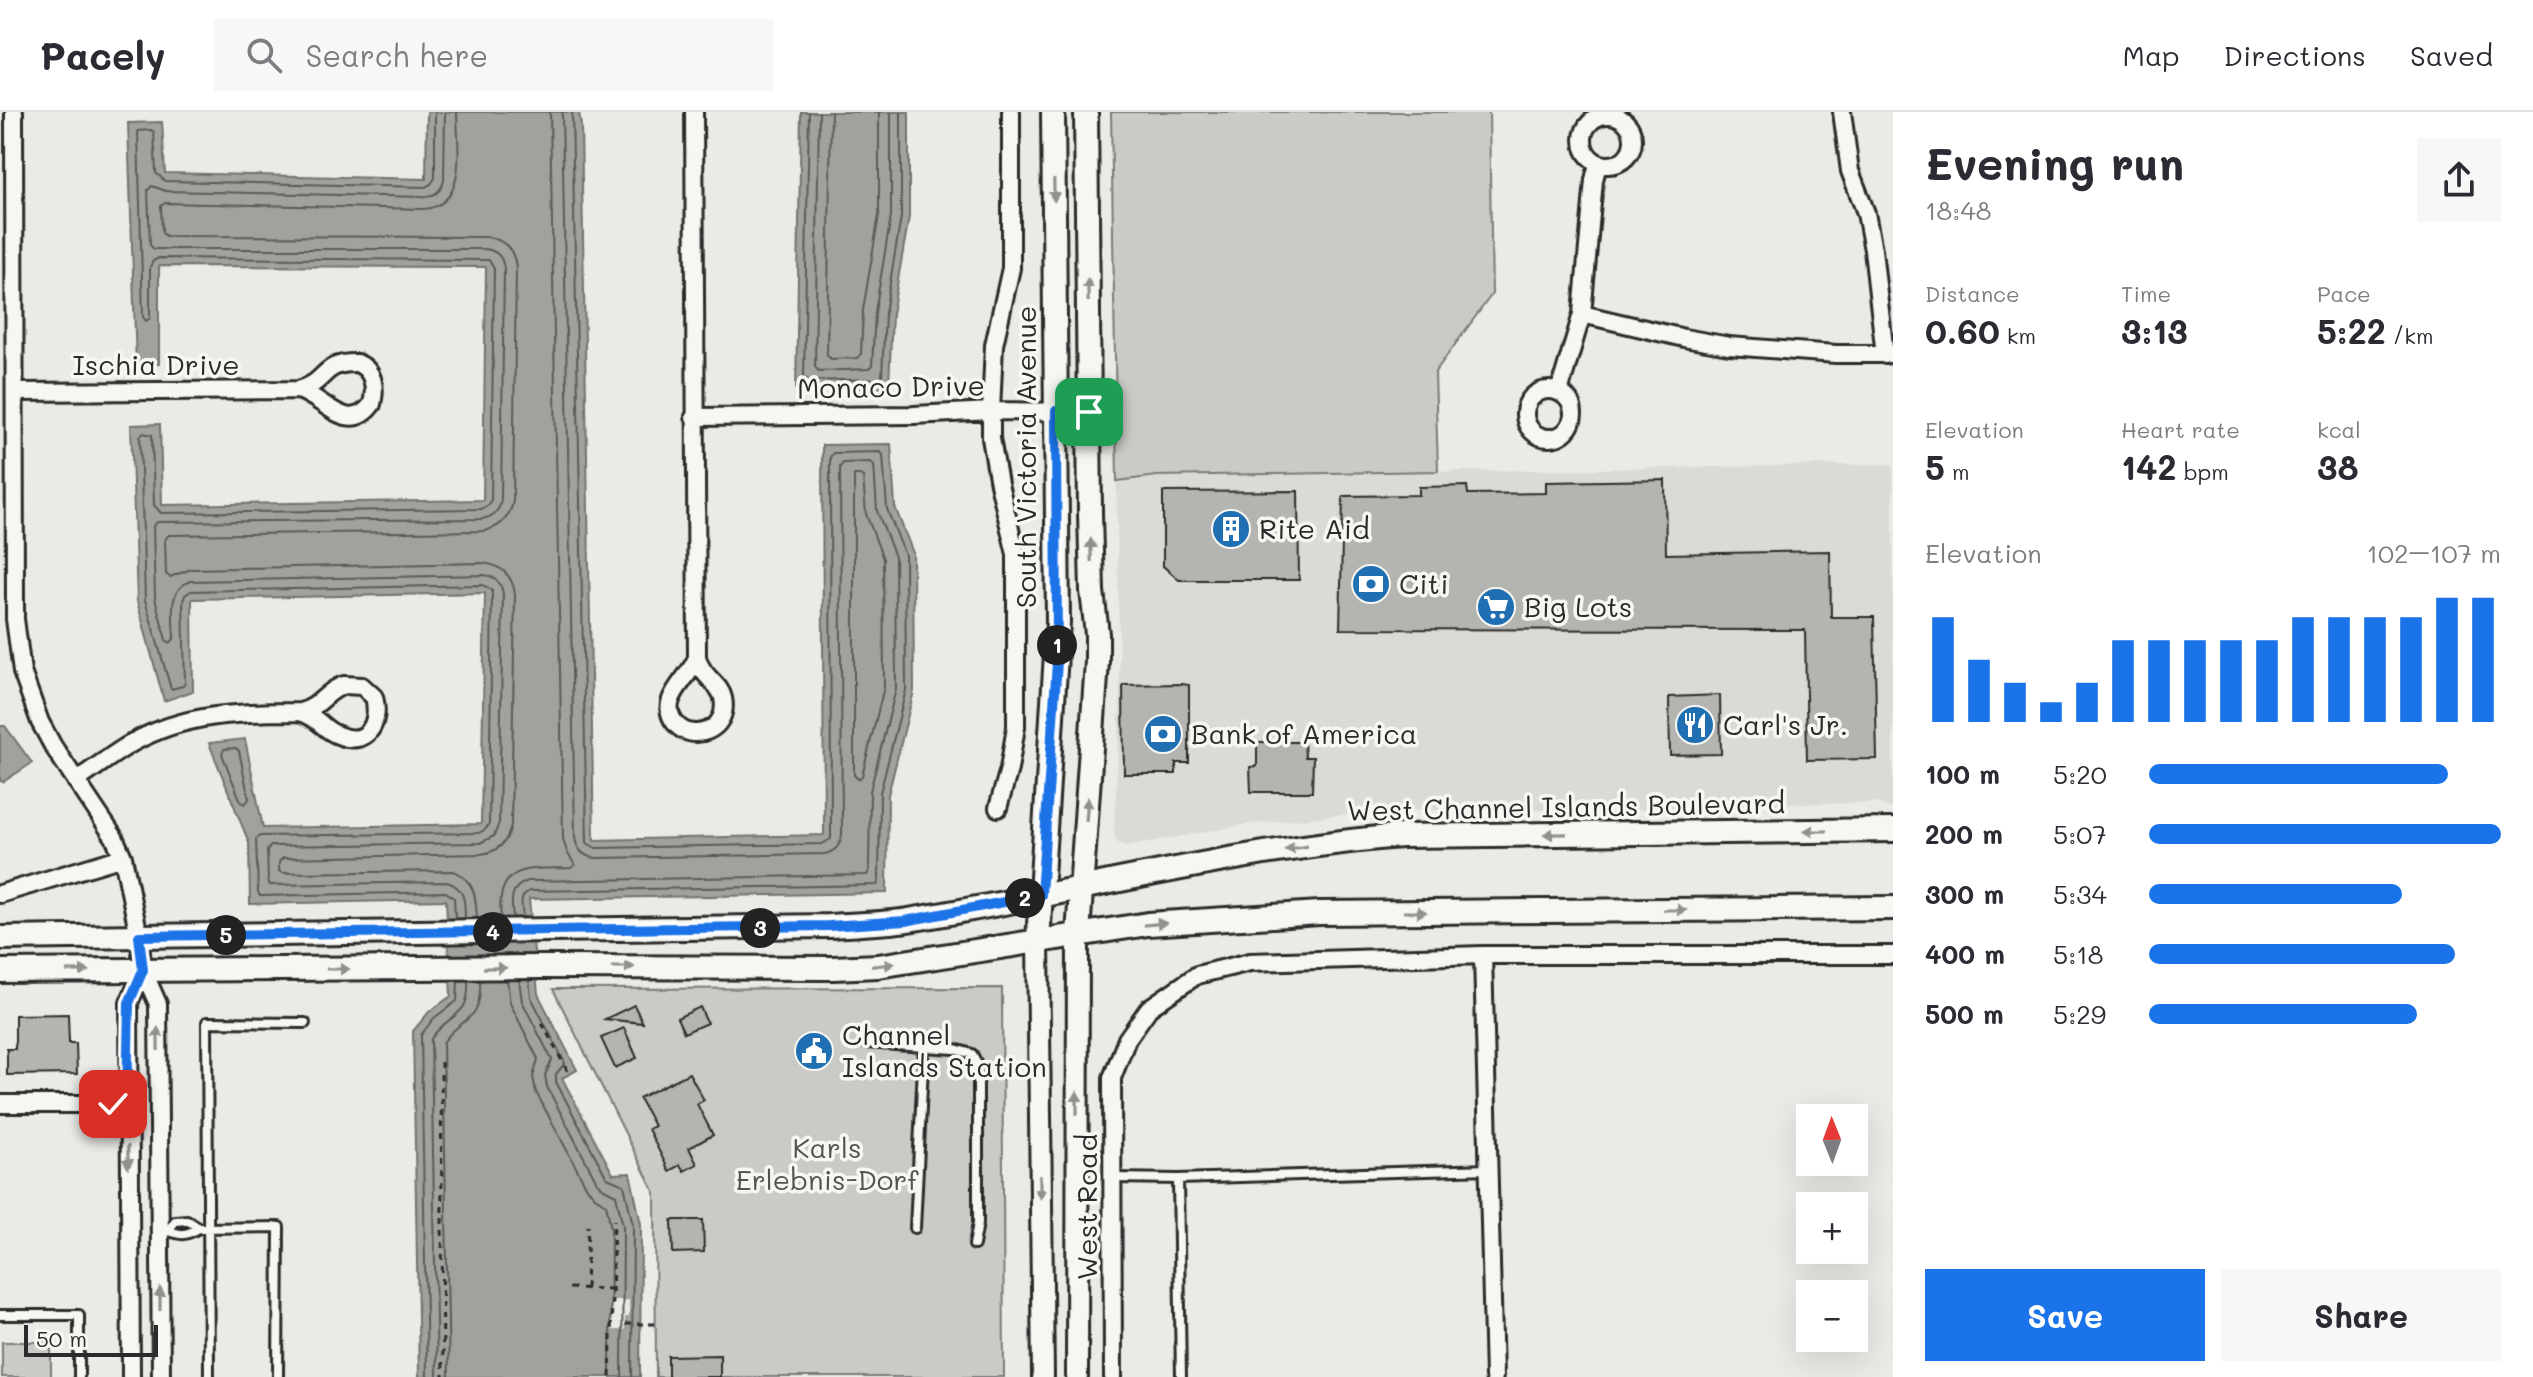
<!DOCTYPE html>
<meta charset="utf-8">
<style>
:root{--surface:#fff;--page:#f7f7f7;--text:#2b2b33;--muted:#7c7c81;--line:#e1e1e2;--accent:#1a73e8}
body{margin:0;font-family:Mali,sans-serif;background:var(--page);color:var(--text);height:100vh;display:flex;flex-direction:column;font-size:30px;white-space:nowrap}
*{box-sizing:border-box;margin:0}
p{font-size:26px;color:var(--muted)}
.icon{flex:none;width:44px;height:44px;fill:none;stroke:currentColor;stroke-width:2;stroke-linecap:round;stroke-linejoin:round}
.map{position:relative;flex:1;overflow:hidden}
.drawer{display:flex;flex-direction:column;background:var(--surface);width:640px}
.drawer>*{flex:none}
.needle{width:52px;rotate:359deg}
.tools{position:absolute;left:1796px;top:992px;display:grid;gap:16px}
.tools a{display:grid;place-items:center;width:72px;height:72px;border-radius:0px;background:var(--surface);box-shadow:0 8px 32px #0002;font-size:40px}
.scale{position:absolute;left:24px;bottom:20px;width:134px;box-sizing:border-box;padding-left:8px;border:4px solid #2b2b2b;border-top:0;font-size:22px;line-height:28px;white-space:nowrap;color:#2b2b2b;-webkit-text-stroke:6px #f6f6f2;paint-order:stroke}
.pin{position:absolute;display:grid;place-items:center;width:68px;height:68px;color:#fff;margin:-34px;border-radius:16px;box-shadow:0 4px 12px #0006}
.km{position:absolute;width:40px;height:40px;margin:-20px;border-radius:50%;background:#222;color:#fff;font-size:22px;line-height:40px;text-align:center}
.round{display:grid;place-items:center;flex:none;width:84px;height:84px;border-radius:0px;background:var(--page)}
.head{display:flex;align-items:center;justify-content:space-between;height:136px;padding:0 32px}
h1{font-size:44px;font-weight:800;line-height:60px}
.figures{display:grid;grid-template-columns:repeat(3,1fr);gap:12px;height:136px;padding:8px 32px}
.figures div{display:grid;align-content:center}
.figures b{font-size:34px;font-weight:800}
.figures small{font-size:22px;font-weight:400}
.figures p{font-size:22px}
.chart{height:224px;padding:16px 32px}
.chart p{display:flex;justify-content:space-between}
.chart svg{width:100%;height:144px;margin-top:8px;stroke:var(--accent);stroke-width:6}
.button{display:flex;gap:16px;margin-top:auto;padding:16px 32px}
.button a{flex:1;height:92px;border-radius:0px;background:var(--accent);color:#fff;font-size:32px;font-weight:800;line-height:92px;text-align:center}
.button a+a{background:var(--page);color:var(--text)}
ul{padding:0 32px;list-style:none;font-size:26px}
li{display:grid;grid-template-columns:128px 96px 1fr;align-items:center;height:60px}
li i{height:20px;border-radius:10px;background:var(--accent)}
header{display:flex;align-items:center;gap:48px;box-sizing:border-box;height:112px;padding:0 40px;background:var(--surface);border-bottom:2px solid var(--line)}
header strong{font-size:38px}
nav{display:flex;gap:44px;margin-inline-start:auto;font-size:28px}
.search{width:560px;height:72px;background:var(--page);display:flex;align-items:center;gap:20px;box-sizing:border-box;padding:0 28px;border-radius:0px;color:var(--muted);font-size:30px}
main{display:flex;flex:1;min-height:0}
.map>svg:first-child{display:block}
</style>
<header>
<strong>Pacely</strong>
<div class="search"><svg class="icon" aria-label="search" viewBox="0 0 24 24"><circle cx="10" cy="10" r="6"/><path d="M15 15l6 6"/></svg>Search here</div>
<nav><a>Map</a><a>Directions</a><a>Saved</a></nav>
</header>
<main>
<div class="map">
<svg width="1893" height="1265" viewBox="0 0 1893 1265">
<rect width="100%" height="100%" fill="#eaeae6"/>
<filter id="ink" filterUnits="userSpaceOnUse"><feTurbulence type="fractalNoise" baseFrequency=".0125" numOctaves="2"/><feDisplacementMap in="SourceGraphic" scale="16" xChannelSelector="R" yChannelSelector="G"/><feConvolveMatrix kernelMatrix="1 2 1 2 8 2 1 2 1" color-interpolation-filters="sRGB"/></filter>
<g filter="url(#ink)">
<path fill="#dadad6" d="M1115,279L1159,316L1177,364L1893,352V697L1877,691L1753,692L1699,698H1423L1360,701L1250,712L1126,734L1117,730L1114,720L1120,596Z"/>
<path fill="#cacac7" stroke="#7a7a79" stroke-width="2" d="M1111,0H1489L1492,182L1435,260L1438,359L1157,364L1117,369Z
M1002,876L1004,1265H656L655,1081L553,877Z
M2,1230H51V1265H2Z"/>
<path fill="#a1a19e" stroke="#727270" stroke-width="2" d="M427,0H579L581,14L594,728L824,723L822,333L891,332L895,395L913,441L914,579L888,683L887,781L529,787L538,882L577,958L562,966L613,1062L630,1061L641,1112L640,1265H419L413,919L429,900L451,884L446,788L250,792L249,731L209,631L245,627L263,716L481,712L485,481L192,487L193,579L164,589L137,489L131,313L160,312L162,393L483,388L486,155L159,154V252L136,253L128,11L162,10L165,61L426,67Z
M801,0H909V105L892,202L889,275L796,278Z
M0,614H5L32,651L3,670L0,669Z"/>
<path fill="#eaeae6" d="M611,1188H629V1205H625V1218H611Z"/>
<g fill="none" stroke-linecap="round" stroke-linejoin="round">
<path stroke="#5a5a59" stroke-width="2" d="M435,0V66L431,72L425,75L165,69L156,61L154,20L151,18L138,19L143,205L146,209L150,206V155L153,149L159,146L489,148L494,157L491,387L489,393L481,397L161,401L154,393L152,323L143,321L140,325L145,488L171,577L183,574L185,571L183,489L185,483L191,479L483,473L492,478L489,711L486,717L479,721L260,724L256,727L258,780L260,784L446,780L454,786L455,806
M445,0L444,68C442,79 435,84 424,85L166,79L152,74L148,78L150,133L154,137H484C496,138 503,145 504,157L501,387C500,398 494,405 482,407L157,410L153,414L155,486L166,528L170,531L174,527C174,507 166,478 190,469L484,463C495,464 502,471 503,483L499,711L494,724L480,731L271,734L267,738L268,770L270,773L447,770C465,775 465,790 465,806
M457,0C457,33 469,93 424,97L165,91L161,94L162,121L166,124L486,125C504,127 514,138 516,155L513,389C510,406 500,416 483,419L169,423L165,427L166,462L170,465L191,457L482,451C502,453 513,464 515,483L511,713C508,730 498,740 481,742L283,746L279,750V759L283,761L454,759C475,769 476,785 477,806
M809,0L804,265L809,269L878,267L882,265L885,201L901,105V0
M819,0L815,255L819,259L869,257L872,254L875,200L891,104V0
M831,0L827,243L831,247L857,246L861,242L863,198L879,103V0
M854,363H860L863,365L866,402L883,447L884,575L862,664L858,667L854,663Z
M236,636L239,639L249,687L245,692L241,690L222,642L224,637Z
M523,805C522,795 518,783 530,779L877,773L879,769L880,681L906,578L905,443L887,397L883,343L880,340L833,341L830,345L831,727L822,732L596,736L587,731L572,0
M501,806C495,751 529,757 571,756L575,753L567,740L563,727L550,0
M513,806C511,789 509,775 528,769L867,763L869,759L870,679L896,577L895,445L877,399L874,353L870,350L843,351L840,355L842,722C841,733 835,740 824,742L596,746C584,745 577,738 575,726L562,0
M507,868L510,891L538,947L533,965L536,980L587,1076L595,1085L606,1092L611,1116L610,1265
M519,868L522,889L552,948L545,963L547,975L597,1070L604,1077L616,1083L623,1114L622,1265
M529,868L531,885L565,951L556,962V970L607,1066L624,1073L633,1113L632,1265
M427,1265L421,923L434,906L457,889L458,869
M437,1265L431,927C449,899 470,908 468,869
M449,1265L443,931C462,902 482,913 480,868"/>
</g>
<path fill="#b4b4b1" stroke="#2b2b2b" stroke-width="2" d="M1665,368L1666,442L1830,439L1831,505H1874L1877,647L1807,648L1805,518L1340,517L1343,384L1419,383V375L1467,374L1468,382L1546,381V370Z
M1298,379L1299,468H1179L1163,454V380Z
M1182,572L1189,573V651H1176V662H1124L1123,573Z
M1720,583L1721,642L1670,643L1669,585Z
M1257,630H1304L1305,645H1313L1312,680H1251L1250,655L1257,654Z
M634,893L643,911L605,907Z
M700,895L707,911L684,921L677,906Z
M68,902L69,931H76L77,962L7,963V937H15V903Z
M624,916L637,946L615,956L601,926Z
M689,961L704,988L697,992L713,1023L689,1036L697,1052L684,1059L680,1053L669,1059L648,1017L654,1014L639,986Z
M672,1108H703L704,1140L673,1141Z
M720,1243V1265H668V1244Z"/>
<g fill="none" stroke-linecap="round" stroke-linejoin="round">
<defs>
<path id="service" d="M865,931L955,937L972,942L978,954V1111L974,1133
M1113,1066L1178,1067L1489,1057
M1178,1067L1181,1265
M199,1116L279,1115L278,1265
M915,1116L924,934
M160,1118C179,1119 178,1128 199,1116L187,1108L175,1109L169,1118
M0,1203H79V1265
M209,1265L207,910L305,911"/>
<path id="minor" d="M14,0L15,507L22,560L40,610L53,634L114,725L123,745L139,824L143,858L158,892L161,1265
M694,0L697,545
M1842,0L1850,59L1866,101L1873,138L1885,243
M1583 28a25 25 0 1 1 50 0a25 25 0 1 1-50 0Z
M1582,202L1684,226L1729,234L1836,242H1893
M357,251C374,258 376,275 372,292C348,325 322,284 298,278C328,271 320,250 357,251Z
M1525 302a24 24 0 1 1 48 0a24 24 0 1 1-48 0Z
M15,280L298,278
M1559,280L1582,202L1594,68L1598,52
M694,305L914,303L991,299L1089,300
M697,545C702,566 720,571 723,586C730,620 690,631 675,611C656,587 691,566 697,545Z
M344,573L362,574L374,585C381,611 367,636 338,623C323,618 319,605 300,600C321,595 325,579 344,573Z
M76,669C95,656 113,642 132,631C185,601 241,600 300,600
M998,696L1009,657L1016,615V442L999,372L991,326V299L994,233L1011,156V0
M0,782L123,745
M1483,843H1893
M0,992H127
M131,1265L129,891L143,858
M1113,1265L1112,966L1127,927L1149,896L1197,863L1250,850L1483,843L1494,1265"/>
<path id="tertiary" d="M1038,829L1043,1265
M1077,1265L1078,822"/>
<path id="secondary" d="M1078,822L1097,550V522L1092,479L1090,401L1086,0
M0,826L829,814C855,812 882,812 908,808C1073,782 1235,737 1402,724L1893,718
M1038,829L1058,510L1053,0
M0,859L545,855L833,856L878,854L1148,812L1320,801L1893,796"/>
</defs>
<use href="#service" stroke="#2b2b2b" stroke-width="14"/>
<use href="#minor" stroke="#2b2b2b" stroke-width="22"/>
<use href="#tertiary" stroke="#2b2b2b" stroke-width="26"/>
<use href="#secondary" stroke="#2b2b2b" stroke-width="28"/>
<path stroke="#2b2b2b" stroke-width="3" stroke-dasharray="6 6" stroke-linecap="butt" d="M542,911L569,962
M441,950L443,1265
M569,1176L612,1177
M586,1176L588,1113
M625,1212H661
M610,1265L614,1108"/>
<use href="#service" stroke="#f6f6f2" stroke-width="8"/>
<use href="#minor" stroke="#f6f6f2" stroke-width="16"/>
<use href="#tertiary" stroke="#f6f6f2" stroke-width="20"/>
<use href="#secondary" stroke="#f6f6f2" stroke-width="22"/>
</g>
<defs><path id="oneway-solid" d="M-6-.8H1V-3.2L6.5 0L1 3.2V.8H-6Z" transform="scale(2)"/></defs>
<g fill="#90908e">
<use href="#oneway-solid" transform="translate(1054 78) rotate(89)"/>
<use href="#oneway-solid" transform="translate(1088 178) rotate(-91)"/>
<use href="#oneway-solid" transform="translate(1091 438) rotate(-91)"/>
<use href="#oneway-solid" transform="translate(1087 697) rotate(-86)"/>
<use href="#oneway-solid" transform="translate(1815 719) rotate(180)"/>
<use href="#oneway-solid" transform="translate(1555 722) rotate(179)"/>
<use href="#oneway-solid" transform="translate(1296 736) rotate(171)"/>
<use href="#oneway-solid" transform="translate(1675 798)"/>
<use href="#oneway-solid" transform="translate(1415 800)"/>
<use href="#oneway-solid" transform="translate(1155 812) rotate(-5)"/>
<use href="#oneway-solid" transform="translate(883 853) rotate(-7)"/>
<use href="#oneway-solid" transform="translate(623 855)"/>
<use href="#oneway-solid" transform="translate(495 856) rotate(-1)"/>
<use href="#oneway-solid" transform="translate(338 857)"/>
<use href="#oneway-solid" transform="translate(78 859) rotate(-1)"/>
<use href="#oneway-solid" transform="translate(158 927) rotate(-91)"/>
<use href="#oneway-solid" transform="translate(1077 991) rotate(-90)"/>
<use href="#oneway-solid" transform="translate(128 1045) rotate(89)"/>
<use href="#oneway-solid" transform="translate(1040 1075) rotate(89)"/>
<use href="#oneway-solid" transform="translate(160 1187) rotate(-90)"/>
</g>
</g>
<g fill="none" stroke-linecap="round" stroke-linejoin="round" filter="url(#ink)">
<defs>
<path id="route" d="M113,992H127L129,891L143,858L139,824L829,814L905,809L1041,783L1057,550L1056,299L1089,300"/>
</defs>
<use href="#route" stroke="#fff" stroke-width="16"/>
<use href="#route" stroke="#1a73e8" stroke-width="10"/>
</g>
<defs>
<symbol id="building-disc" viewBox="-11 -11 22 22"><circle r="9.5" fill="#1f6fb2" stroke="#f6f6f2"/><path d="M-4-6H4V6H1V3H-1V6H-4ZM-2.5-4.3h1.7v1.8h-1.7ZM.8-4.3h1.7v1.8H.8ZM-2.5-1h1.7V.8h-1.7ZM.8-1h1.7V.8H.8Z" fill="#fff"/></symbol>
<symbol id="bank-disc" viewBox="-11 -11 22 22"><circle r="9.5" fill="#1f6fb2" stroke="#f6f6f2"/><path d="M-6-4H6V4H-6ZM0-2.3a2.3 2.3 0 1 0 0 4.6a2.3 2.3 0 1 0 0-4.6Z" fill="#fff"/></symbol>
<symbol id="supermarket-disc" viewBox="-11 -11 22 22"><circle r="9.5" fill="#1f6fb2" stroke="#f6f6f2"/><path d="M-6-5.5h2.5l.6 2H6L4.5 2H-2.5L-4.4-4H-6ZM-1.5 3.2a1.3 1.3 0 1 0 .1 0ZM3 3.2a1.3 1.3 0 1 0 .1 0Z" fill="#fff"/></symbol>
<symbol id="restaurant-disc" viewBox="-11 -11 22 22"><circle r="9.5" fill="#1f6fb2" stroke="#f6f6f2"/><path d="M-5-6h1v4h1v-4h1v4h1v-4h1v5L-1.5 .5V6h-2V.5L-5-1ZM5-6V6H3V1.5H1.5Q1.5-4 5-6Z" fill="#fff"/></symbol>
<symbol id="civic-disc" viewBox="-11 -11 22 22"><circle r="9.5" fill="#1f6fb2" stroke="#f6f6f2"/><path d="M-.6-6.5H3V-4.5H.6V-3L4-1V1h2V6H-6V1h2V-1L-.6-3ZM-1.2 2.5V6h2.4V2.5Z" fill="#fff"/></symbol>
</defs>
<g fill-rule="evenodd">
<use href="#building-disc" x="1209" y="395" width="44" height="44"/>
<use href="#bank-disc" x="1349" y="450" width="44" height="44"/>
<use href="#supermarket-disc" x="1474" y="473" width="44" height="44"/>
<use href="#restaurant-disc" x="1673" y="591" width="44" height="44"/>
<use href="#bank-disc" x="1141" y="600" width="44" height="44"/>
<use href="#civic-disc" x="792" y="917" width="44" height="44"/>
</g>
<g text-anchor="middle" stroke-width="7" stroke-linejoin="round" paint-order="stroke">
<g font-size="28" fill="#2b2b2b" stroke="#f6f6f2">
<text x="156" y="263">Ischia Drive</text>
<text transform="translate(891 275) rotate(-1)" y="10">Monaco Drive</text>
<text transform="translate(1026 345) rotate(-90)" y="10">South Victoria Avenue</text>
<text transform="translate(1566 695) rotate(-1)" y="10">West Channel Islands Boulevard</text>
<text transform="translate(1087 1095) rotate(-90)" y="10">West Road</text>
</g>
<g font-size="28" fill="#2b2b2b" stroke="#f6f6f2" text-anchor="start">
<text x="1259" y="427">Rite Aid</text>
<text x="1399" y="482">Citi</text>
<text x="1524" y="505">Big Lots</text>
<text x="1723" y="623">Carl's Jr.</text>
<text x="1191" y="632">Bank of America</text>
<text x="842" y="933">Channel<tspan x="842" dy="32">Islands Station</tspan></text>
</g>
<g font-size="28" fill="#535352" stroke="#f6f6f2">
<text x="827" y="1046">Karls<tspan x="827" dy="32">Erlebnis-Dorf</tspan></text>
</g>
</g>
</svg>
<div class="tools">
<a><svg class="needle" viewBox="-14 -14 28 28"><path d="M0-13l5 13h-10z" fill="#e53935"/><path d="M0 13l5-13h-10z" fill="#7c7c81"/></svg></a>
<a>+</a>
<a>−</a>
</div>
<div class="scale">50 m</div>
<div class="pin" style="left:1089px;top:300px;background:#1e9e55"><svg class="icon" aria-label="arrive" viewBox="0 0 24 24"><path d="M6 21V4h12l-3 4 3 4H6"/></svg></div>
<div class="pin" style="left:113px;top:992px;background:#d93025"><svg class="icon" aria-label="check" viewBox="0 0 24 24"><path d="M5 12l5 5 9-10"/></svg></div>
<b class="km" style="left:1057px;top:533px">1</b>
<b class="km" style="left:1025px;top:786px">2</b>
<b class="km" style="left:760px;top:816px">3</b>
<b class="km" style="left:493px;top:820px">4</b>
<b class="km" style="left:226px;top:823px">5</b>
</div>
<section class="drawer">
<div class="head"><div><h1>Evening run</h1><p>18:48</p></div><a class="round"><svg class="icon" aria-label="share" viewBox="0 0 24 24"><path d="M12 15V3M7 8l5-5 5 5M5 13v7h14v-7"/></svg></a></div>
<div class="figures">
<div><p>Distance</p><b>0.60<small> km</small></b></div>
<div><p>Time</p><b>3:13</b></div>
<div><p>Pace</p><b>5:22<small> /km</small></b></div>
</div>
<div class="figures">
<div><p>Elevation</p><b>5<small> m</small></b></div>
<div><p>Heart rate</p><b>142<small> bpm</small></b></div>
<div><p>kcal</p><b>38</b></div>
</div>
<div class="chart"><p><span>Elevation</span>102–107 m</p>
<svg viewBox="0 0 160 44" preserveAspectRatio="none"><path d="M5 44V12M15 44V25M25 44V32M35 44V38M45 44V32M55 44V19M65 44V19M75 44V19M85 44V19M95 44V19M105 44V12M115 44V12M125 44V12M135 44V12M145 44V6M155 44V6"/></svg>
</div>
<ul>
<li><b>100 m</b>5:20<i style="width:85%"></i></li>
<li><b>200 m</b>5:07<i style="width:100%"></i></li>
<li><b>300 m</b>5:34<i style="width:72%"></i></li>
<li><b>400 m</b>5:18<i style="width:87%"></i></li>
<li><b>500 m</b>5:29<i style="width:76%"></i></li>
</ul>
<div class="button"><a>Save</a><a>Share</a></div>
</section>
</main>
